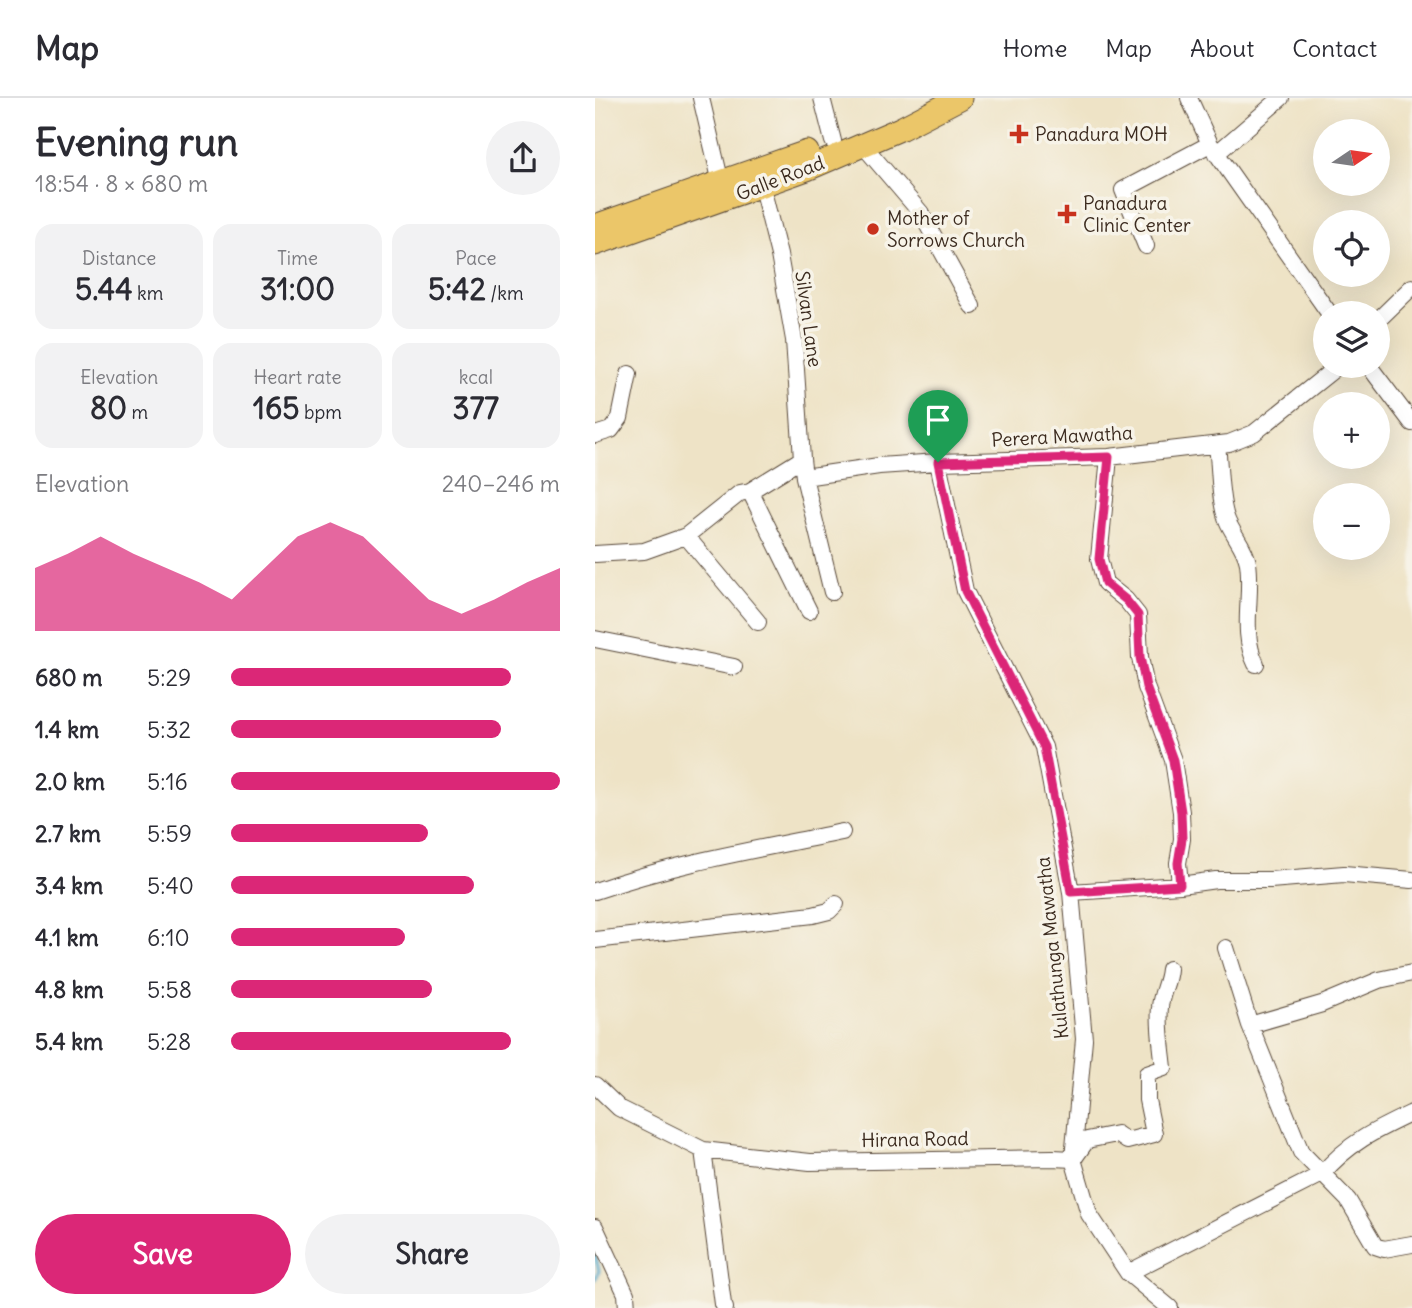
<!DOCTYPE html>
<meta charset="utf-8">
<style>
:root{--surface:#fff;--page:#f2f2f3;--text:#2b2b33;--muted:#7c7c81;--line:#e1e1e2;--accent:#db2777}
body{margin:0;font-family:Delius,sans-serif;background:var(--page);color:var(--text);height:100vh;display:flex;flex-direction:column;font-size:26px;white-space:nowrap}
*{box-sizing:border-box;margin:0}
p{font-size:23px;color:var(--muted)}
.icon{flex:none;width:38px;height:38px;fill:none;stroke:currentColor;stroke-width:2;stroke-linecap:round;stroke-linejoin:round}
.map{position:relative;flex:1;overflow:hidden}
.panel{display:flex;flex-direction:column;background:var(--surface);width:595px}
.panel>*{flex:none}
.needle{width:46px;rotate:77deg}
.controls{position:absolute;left:718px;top:21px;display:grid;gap:14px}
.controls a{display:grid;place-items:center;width:77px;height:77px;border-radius:50%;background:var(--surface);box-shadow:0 7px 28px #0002;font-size:35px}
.pin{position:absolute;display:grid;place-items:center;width:60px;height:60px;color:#fff;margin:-72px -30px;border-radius:50% 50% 50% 0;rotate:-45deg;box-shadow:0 0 7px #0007}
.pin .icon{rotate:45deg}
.round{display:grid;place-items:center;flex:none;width:74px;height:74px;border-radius:37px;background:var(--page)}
.overview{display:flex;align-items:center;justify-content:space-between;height:119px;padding:0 35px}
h1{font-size:38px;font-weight:700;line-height:52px}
.metrics{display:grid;grid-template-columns:repeat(3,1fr);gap:10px;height:119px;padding:7px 35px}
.metrics div{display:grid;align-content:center;border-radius:18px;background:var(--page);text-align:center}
.metrics b{font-size:30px;font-weight:700}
.metrics small{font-size:19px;font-weight:400}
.metrics p{font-size:19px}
.chart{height:196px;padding:14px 35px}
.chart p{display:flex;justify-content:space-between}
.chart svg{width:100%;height:126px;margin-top:7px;fill:var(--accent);opacity:.7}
.cta{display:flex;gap:14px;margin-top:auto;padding:14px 35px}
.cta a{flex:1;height:80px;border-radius:42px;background:var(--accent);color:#fff;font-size:28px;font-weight:700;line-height:80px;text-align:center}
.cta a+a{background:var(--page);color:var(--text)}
ul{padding:0 35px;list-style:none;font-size:23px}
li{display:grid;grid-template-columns:112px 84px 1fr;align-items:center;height:52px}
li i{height:18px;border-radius:9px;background:var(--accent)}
header{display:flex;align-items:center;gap:42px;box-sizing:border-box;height:98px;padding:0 35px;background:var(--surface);border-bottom:2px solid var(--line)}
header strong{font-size:33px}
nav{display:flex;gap:38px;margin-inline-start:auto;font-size:24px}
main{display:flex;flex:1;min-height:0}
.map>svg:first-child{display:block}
</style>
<header>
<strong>Map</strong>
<nav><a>Home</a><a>Map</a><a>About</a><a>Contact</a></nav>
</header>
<main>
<section class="panel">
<div class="overview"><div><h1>Evening run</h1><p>18:54 · 8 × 680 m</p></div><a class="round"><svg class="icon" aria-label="share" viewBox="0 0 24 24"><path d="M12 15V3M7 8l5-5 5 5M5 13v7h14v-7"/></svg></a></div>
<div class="metrics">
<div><p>Distance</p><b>5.44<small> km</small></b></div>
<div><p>Time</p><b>31:00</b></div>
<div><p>Pace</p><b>5:42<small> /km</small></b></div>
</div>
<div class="metrics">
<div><p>Elevation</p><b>80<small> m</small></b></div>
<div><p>Heart rate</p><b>165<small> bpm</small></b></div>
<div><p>kcal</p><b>377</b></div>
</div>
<div class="chart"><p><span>Elevation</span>240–246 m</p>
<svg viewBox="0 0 160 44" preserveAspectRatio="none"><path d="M0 44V22L10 17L20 11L30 17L40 22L50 27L60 33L70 22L80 11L90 6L100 11L110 22L120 33L130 38L140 33L150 27L160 22V44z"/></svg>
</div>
<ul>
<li><b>680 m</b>5:29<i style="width:85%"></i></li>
<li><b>1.4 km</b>5:32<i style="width:82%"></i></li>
<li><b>2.0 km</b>5:16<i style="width:100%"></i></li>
<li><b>2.7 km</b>5:59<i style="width:60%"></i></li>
<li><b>3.4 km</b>5:40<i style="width:74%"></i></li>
<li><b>4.1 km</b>6:10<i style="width:53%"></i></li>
<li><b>4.8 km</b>5:58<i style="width:61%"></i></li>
<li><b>5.4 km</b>5:28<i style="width:85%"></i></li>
</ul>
<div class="cta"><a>Save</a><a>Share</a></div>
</section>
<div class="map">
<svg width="817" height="1210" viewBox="0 0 817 1210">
<rect width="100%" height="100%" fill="#f7f3e8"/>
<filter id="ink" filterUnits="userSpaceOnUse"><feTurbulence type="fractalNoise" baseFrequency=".0143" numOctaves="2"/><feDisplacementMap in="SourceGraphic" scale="14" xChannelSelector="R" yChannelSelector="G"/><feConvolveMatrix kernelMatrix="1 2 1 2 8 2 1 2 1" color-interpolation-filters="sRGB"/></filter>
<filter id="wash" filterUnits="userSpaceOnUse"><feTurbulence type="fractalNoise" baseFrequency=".00686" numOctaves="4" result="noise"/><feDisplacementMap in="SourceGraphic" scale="28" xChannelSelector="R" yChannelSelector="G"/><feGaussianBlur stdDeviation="1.57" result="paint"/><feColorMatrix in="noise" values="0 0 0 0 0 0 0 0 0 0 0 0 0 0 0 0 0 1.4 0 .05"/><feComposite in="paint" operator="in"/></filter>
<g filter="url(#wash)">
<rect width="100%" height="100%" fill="#eee3c6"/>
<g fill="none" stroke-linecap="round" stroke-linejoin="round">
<path stroke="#4fa8cc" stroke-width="3.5" d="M0,1156L4,1173L0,1181"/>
</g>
</g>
<g filter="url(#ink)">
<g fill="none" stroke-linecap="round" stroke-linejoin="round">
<defs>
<path id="minor" d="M106,0L126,85
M227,0L238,43
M594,0L615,46L734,215
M268,47L326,115L377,208
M621,56L686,0
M167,89L184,157L199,242L207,361
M551,148L528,92L615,46
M782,223L817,189
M774,268L817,325
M0,337L16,332L25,320L34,276
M622,347C625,370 624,402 632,422C638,437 650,449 653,465C658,499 645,534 661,566
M514,359L504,461L510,485L531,502L543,517L545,559L551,589L578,662L586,714L587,741L583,765L585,787
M343,364L370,493L449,649L476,794L489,941L478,1061
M209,379L237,494
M155,393L214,513
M91,438L163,524
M0,456L49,453L91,438L145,395L155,393L207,361L209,379L284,368L343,364L514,359L634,345L659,335L743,268
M0,541L139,569
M0,793C80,765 164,751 247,734
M476,794L585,787L621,782H675L749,776L817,782
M0,842L218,817L234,813L241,806
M631,850L655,927L706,1054L753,1102L780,1148L789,1151L817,1146
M655,927L727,906L784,882L817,875
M0,987L24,1010L108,1052L215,1064L458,1060L478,1061L494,1116L533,1175L575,1210
M108,1052L128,1206L130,1210
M480,1059L492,1042L522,1036L532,1043L559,1036L552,1002V976L569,970C567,950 563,928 565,909C566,895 573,885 574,871
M0,1129L31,1196L32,1210
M533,1175L727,1076C753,1045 781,1032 817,1015"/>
<path id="highway" d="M0,128L212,54
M0,146L212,71L305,31L365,0"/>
</defs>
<use href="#minor" stroke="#564637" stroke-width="18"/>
<use href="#highway" stroke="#564637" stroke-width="25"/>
<use href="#minor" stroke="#fff" stroke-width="16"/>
<use href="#highway" stroke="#ebc669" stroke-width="23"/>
</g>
</g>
<g fill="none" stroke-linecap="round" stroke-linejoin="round" filter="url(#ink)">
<defs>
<path id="route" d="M514,359L504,461L510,485L531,502L543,517L545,559L551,589L578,662L586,714L587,741L583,765L585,787L476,794L449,649L370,493L343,364Z"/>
</defs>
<use href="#route" stroke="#fff" stroke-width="14"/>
<use href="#route" stroke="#db2777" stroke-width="9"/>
</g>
<g fill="#c8321e" stroke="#f7f3e8" stroke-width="2.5">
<path d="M420.5 25.5h7v7h7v7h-7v7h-7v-7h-7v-7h7z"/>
<path d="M468.5 105.5h7v7h7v7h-7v7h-7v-7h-7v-7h7z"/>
<circle cx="278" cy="131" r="7"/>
</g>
<g text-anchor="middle" stroke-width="7" stroke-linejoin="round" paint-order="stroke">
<g font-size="19" fill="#3b2a1e" stroke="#f7f3e8" text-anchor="start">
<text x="440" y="43">Panadura MOH</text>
<text x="488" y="112">Panadura<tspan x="488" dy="22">Clinic Center</tspan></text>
<text x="292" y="127">Mother of<tspan x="292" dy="22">Sorrows Church</tspan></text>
</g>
<g font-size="19" fill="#3b2a1e" stroke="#f7f3e8">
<text transform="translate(185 80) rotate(-21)" y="7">Galle Road</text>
<text transform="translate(214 221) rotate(82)" y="7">Silvan Lane</text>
<text transform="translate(467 338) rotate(-3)" y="7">Perera Mawatha</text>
<text transform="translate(457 850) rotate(-96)" y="7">Kulathunga Mawatha</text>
<text transform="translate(320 1041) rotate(-1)" y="7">Hirana Road</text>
</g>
</g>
</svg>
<div class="controls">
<a><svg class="needle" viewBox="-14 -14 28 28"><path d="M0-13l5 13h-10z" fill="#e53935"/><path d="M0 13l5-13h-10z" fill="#7c7c81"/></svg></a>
<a><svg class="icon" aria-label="locate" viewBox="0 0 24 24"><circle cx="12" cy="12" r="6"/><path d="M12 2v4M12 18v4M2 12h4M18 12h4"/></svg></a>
<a><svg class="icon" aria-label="layers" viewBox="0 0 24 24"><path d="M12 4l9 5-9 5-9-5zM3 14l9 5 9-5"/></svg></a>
<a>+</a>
<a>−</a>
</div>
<div class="pin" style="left:343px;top:364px;background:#1e9e55"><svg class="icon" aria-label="arrive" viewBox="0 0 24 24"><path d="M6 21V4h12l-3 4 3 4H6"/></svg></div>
</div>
</main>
